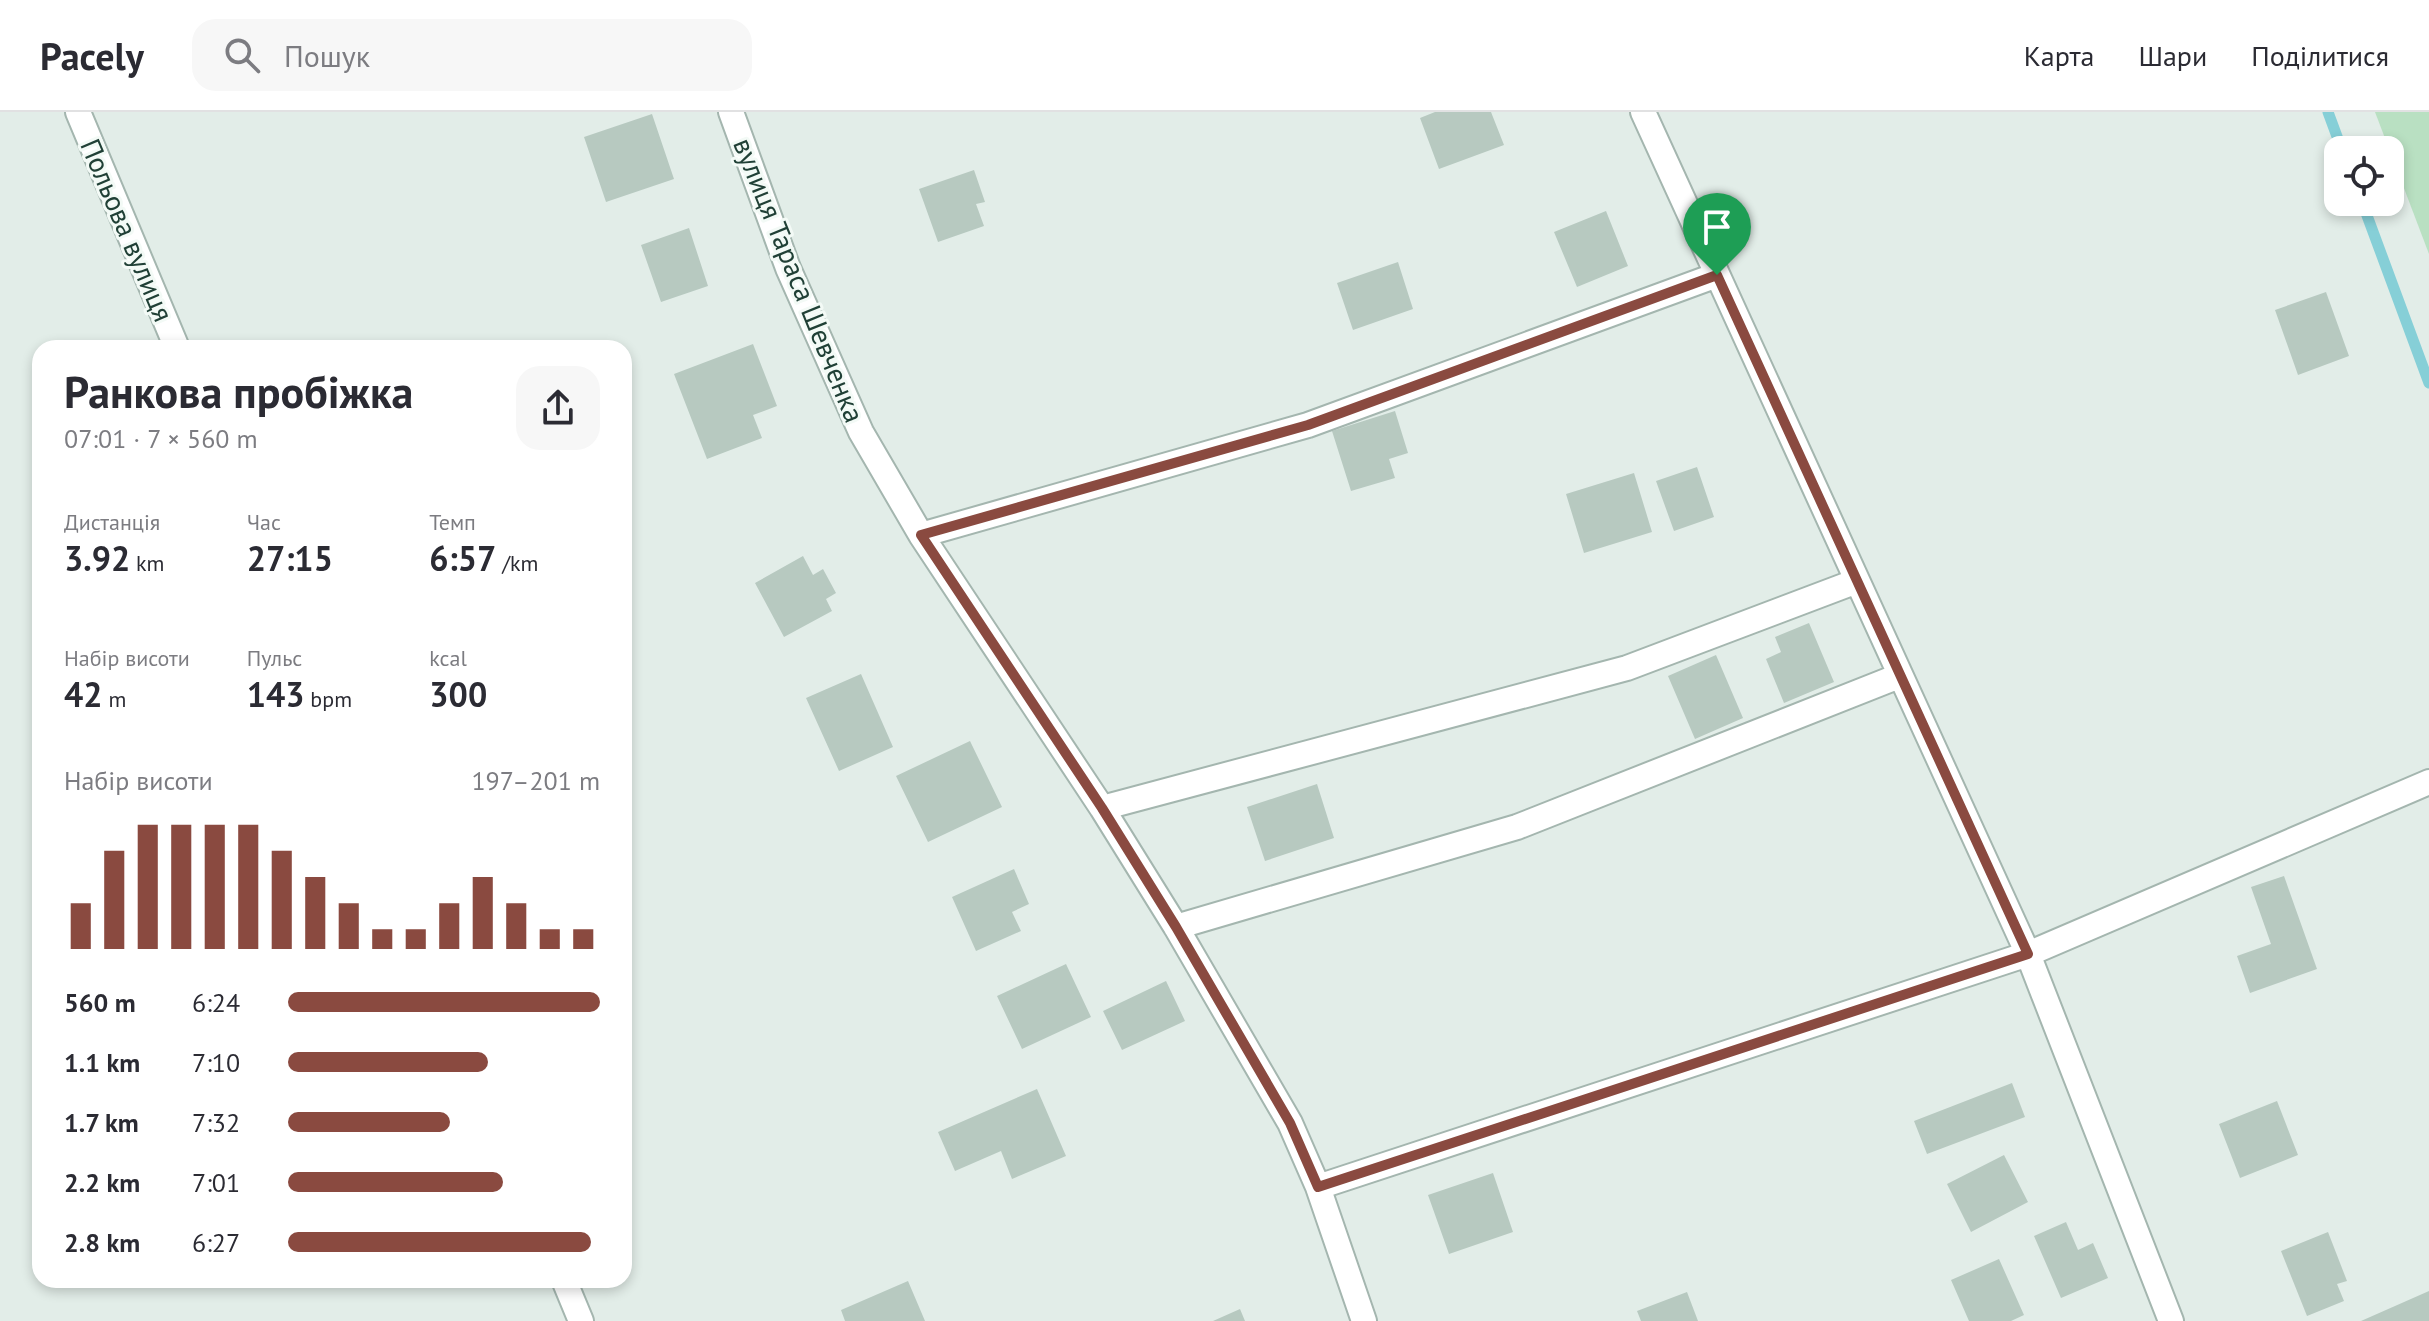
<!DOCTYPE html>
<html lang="uk">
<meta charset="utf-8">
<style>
:root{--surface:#fff;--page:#f7f7f7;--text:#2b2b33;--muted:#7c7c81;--line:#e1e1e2;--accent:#8a4a40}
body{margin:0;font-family:"PT Sans",sans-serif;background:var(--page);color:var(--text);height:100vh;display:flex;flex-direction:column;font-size:30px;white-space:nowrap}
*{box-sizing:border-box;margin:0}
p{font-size:26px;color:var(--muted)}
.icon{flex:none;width:44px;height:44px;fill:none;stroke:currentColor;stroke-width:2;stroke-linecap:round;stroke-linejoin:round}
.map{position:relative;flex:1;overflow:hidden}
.panel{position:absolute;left:32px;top:228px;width:600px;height:948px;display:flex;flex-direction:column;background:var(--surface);border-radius:24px;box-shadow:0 4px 12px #0003}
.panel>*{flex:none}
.buttons{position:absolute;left:2324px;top:24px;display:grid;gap:16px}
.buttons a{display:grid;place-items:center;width:80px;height:80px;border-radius:16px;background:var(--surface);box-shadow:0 4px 12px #0003;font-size:40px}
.pin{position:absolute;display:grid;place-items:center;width:68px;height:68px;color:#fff;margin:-82px -34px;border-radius:50% 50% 50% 0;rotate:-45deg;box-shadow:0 0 8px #0007}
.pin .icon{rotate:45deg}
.round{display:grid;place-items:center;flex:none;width:84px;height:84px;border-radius:24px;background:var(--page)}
.overview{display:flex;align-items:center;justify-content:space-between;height:136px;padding:0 32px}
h1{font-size:44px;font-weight:600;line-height:60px}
.figures{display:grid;grid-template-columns:repeat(3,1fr);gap:12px;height:136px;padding:8px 32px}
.figures div{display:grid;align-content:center}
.figures b{font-size:34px;font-weight:600}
.figures small{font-size:22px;font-weight:400}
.figures p{font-size:22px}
.chart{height:224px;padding:16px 32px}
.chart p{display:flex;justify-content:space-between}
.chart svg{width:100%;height:144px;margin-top:8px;stroke:var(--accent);stroke-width:6}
ul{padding:0 32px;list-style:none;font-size:26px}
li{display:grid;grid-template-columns:128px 96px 1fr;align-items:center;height:60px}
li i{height:20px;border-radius:10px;background:var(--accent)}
header{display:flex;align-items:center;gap:48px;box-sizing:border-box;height:112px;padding:0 40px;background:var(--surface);border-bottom:2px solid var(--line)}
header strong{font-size:38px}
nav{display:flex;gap:44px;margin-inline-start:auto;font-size:28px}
.search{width:560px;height:72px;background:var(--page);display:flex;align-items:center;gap:20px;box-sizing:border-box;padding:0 28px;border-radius:24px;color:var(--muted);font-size:30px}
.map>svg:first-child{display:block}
</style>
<header>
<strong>Pacely</strong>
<div class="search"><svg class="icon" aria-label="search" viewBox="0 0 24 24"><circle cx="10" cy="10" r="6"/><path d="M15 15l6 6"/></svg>Пошук</div>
<nav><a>Карта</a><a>Шари</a><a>Поділитися</a></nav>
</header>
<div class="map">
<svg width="2429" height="1209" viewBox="0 0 2429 1209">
<rect width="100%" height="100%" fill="#e2ede8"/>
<path fill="#b9e0c2" d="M2375,0H2429V142Z"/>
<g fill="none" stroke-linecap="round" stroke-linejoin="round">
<path stroke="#86cfd7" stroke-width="11" d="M2328,0L2342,38
M2362,90L2429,271"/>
</g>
<path fill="#b7c9c0" d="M1435,0H1491L1504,33L1439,57L1420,6Z
M652,2L674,67L606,90L584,25Z
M974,58L985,90L976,92L984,114L938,130L919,77Z
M1606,99L1628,154L1577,175L1554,120Z
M689,116L708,174L661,190L641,133Z
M1398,150L1413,197L1353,218L1337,171Z
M2326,180L2349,244L2298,263L2275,198Z
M753,232L777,294L753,303L762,326L707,347L674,262Z
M1395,299L1408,341L1389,347L1395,366L1351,379L1332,319Z
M1697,355L1714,405L1674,419L1656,369Z
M1634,361L1652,420L1584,441L1566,382Z
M803,444L813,463L823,457L836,481L826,487L832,499L784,525L755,471Z
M1809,511L1834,570L1784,591L1766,547L1781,540L1775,525Z
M1716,543L1743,606L1695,627L1668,564Z
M861,562L893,635L839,659L806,586Z
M970,629L1002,695L928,730L896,664Z
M1317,672L1334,726L1265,749L1247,695Z
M1014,757L1029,792L1012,800L1021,819L976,839L952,785Z
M2284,764L2317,857L2250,881L2237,844L2271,832L2251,775Z
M1066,852L1091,905L1022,937L997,884Z
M1166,869L1185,909L1122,938L1103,899Z
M2012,971L2025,1005L1927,1042L1914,1009Z
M1037,977L1066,1044L1012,1067L1001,1039L955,1059L938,1020Z
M2277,989L2298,1043L2240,1066L2219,1012Z
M2004,1043L2028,1090L1971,1120L1947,1072Z
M1493,1061L1513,1120L1449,1142L1428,1083Z
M2066,1110L2078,1138L2093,1131L2108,1166L2061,1186L2034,1124Z
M2328,1120L2347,1169L2337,1172L2344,1189L2307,1204L2281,1139Z
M1999,1147L2024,1203L2011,1209H1969L1951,1168Z
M908,1169L925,1209H845L841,1198Z
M2429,1179V1209H2361Z
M1687,1180L1698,1209H1641L1637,1199Z
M1240,1197L1245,1209H1213Z"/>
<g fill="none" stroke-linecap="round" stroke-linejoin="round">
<defs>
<path id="minor" d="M78,0L177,236
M731,0L788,156L861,320L921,423L1102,696L1176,815L1290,1011L1318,1075L1364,1209
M1643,0L2028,842L2171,1209
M921,423L1308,313L1717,163
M1102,696L1627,556L1857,469
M1176,815L1517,715L1899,564
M1318,1075L2028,842L2429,670
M564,1168L581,1209"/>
</defs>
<use href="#minor" stroke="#a4b6af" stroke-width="28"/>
<use href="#minor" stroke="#fff" stroke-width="24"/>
</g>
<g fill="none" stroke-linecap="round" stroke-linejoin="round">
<defs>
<path id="route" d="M1717,163L2028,842L1318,1075L1290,1011L1176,815L1102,696L921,423L1308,313Z"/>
</defs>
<use href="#route" stroke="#fff" stroke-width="16"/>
<use href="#route" stroke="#8a4a40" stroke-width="10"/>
</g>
<g text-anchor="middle" stroke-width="6" stroke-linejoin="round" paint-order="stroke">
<g font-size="28" fill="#204036" stroke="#f3faf6">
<text transform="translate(127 118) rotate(67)" y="10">Польова вулиця</text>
<text transform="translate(799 168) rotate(68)" y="10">вулиця Тараса Шевченка</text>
</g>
</g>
</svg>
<div class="buttons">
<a><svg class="icon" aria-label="locate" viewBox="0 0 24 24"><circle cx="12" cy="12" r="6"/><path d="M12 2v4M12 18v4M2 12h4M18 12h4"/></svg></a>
</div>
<div class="pin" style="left:1717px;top:163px;background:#1e9e55"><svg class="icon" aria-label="arrive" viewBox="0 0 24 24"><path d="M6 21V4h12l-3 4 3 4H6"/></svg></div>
<section class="panel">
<div class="overview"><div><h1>Ранкова пробіжка</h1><p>07:01 · 7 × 560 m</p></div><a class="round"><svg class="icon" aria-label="share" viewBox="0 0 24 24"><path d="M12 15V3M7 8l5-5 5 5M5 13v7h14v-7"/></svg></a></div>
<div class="figures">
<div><p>Дистанція</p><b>3.92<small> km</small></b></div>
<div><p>Час</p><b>27:15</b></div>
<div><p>Темп</p><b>6:57<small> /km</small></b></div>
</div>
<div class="figures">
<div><p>Набір висоти</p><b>42<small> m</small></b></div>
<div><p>Пульс</p><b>143<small> bpm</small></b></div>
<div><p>kcal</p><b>300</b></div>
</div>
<div class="chart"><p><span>Набір висоти</span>197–201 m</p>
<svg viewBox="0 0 160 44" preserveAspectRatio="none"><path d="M5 44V30M15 44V14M25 44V6M35 44V6M45 44V6M55 44V6M65 44V14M75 44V22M85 44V30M95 44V38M105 44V38M115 44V30M125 44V22M135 44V30M145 44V38M155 44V38"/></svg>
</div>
<ul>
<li><b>560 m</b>6:24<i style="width:100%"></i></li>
<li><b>1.1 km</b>7:10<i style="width:64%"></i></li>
<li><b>1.7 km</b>7:32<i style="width:52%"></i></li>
<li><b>2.2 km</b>7:01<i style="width:69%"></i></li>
<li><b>2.8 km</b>6:27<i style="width:97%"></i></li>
</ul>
</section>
</div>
